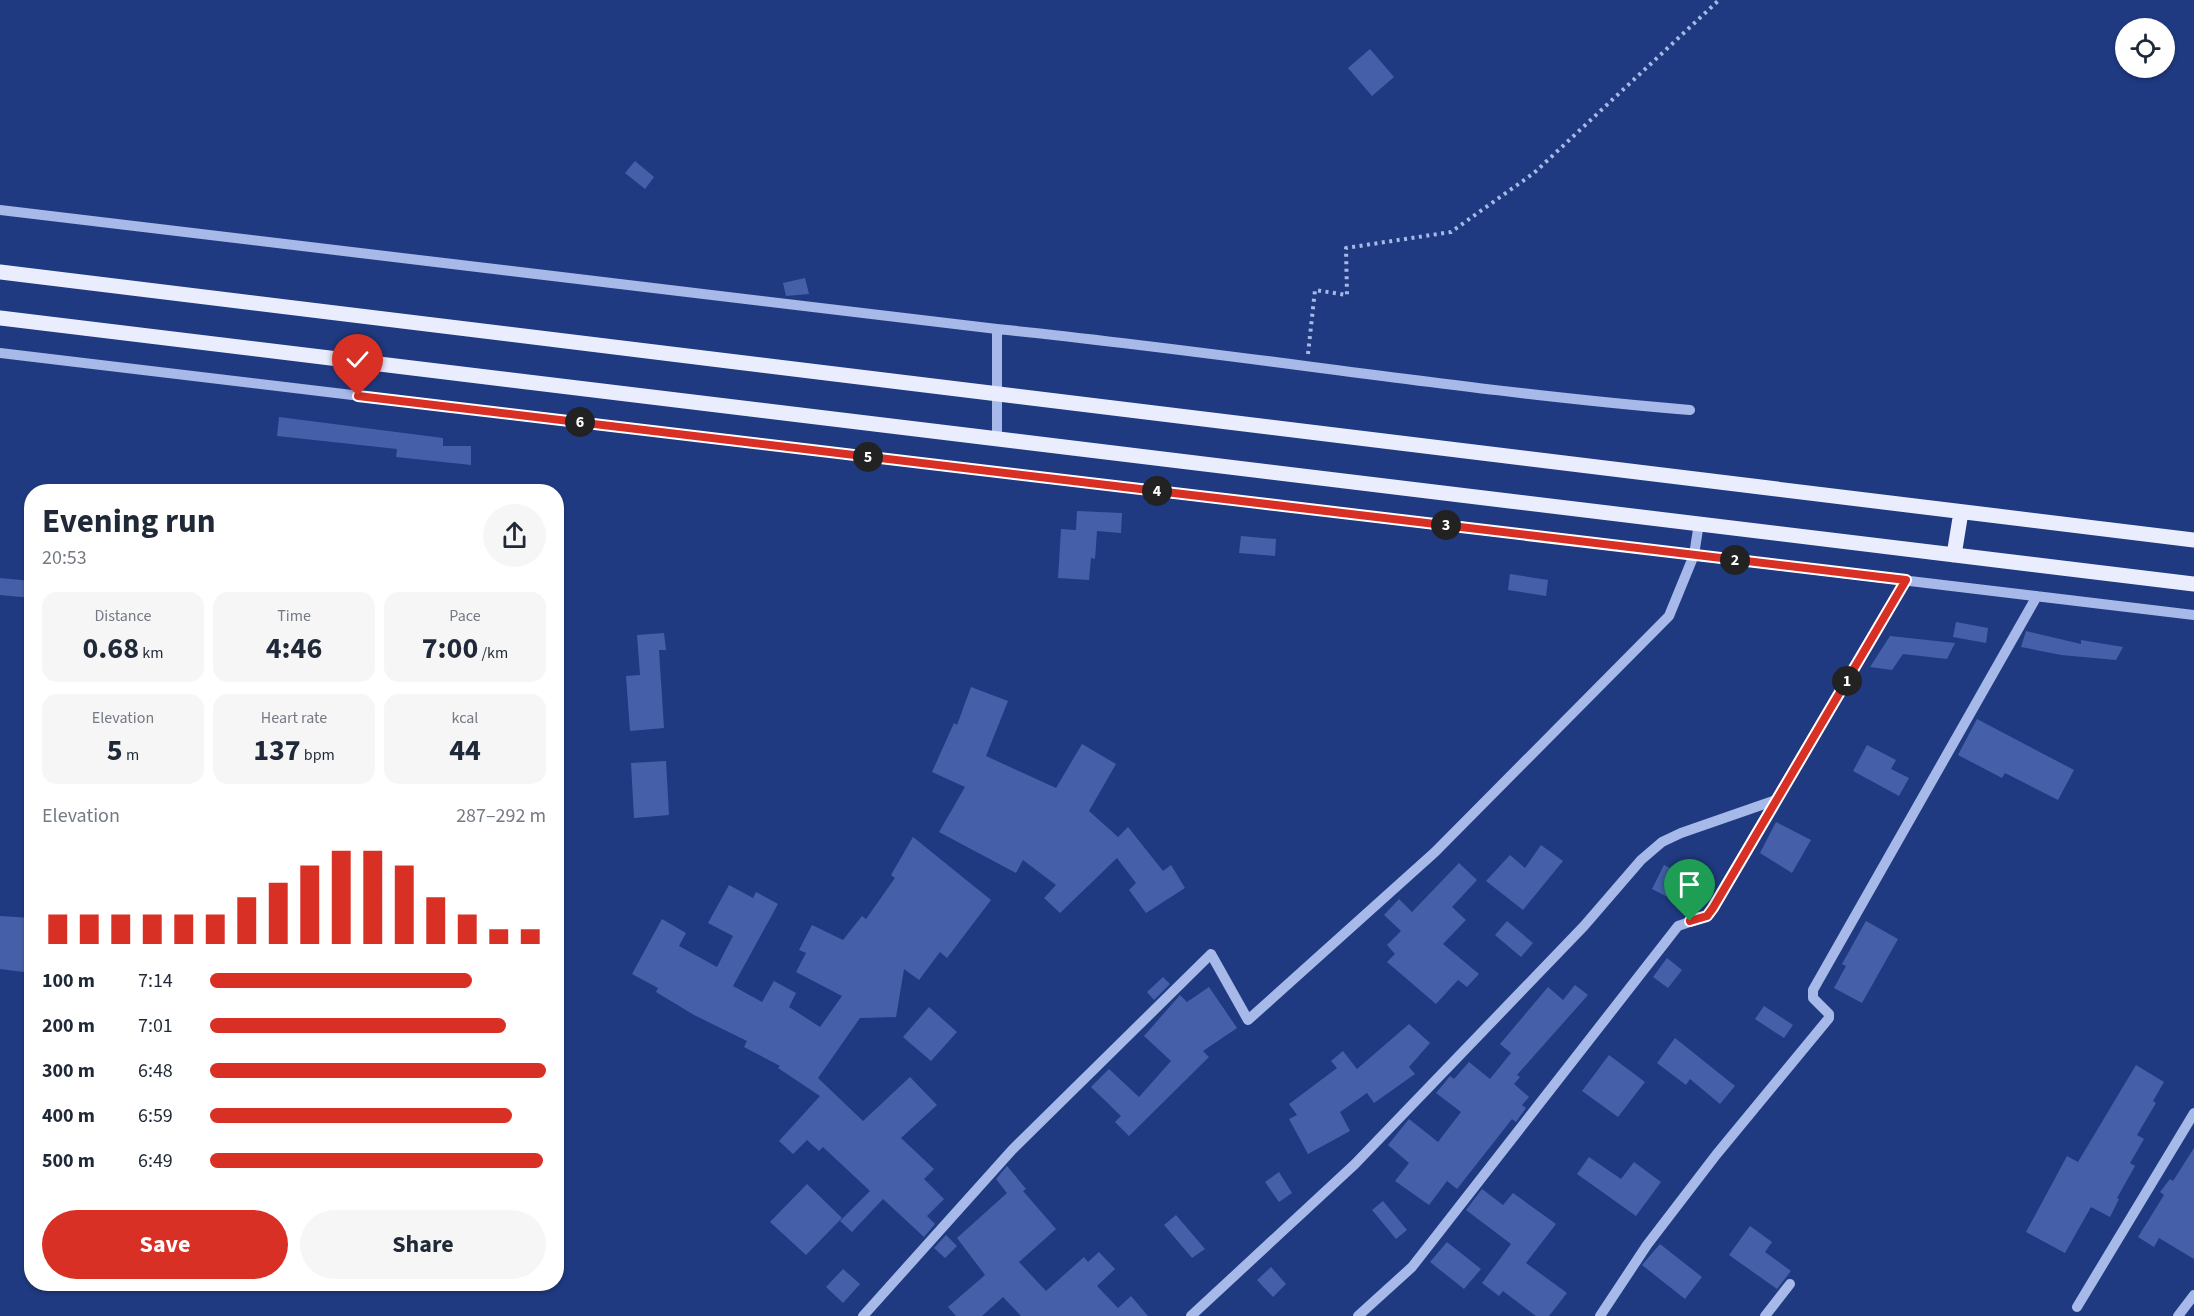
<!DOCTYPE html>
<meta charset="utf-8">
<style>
:root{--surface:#fff;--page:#f6f6f7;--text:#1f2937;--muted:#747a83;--accent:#d93025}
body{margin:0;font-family:"Source Sans 3",sans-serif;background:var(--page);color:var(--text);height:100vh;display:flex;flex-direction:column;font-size:22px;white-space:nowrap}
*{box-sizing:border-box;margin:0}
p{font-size:20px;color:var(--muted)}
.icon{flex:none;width:33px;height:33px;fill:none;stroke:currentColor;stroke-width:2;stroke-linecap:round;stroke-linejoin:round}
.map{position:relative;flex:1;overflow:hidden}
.details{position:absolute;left:24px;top:484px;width:540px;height:807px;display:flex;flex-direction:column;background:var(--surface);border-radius:24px;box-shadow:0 2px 4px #0004}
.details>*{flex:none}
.fabs{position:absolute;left:2115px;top:18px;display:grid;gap:12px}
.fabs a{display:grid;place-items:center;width:60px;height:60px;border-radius:50%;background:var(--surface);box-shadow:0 2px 4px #0004;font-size:30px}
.pin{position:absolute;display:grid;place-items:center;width:51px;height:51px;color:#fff;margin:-62px -26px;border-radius:50% 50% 50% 0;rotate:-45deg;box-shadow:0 0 6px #0007}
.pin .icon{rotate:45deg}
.km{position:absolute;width:30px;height:30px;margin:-15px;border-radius:50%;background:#222;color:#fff;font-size:16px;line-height:30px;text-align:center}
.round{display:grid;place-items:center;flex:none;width:63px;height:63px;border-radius:32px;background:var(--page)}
.head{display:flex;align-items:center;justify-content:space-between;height:102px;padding:0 18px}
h1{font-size:33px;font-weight:700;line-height:45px}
.metrics{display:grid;grid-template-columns:repeat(3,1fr);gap:9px;height:102px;padding:6px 18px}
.metrics div{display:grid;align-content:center;border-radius:15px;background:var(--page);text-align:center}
.metrics b{font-size:30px;font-weight:700}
.metrics small{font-size:16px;font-weight:400}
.metrics p{font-size:16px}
.chart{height:168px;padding:12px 18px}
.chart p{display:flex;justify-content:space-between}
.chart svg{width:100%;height:108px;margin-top:6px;stroke:var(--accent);stroke-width:6}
.button{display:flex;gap:12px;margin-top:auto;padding:12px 18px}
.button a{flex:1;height:69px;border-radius:36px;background:var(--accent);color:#fff;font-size:24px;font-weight:700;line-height:69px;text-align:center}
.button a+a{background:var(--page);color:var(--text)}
ul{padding:0 18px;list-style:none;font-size:20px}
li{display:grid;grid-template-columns:96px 72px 1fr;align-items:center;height:45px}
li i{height:15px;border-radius:8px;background:var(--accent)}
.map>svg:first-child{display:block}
</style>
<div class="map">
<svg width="2194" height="1316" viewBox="0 0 2194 1316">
<rect width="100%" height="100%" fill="#203a81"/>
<path fill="#4560a9" d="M1370,49L1394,77L1372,96L1348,68Z
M635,161L654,177L645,189L625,173Z
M805,278L809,294L786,296L783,283Z
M279,417L443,438V446H471V465L396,457L397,449L277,436Z
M1077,511L1122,513L1121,533L1097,531L1095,559L1091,558L1089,580L1058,578L1061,529L1076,530Z
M1241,536L1276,539L1275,556L1239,553Z
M1510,574L1548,580L1546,596L1508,590Z
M0,578L32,581V598L0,595Z
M1956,622L1988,628L1986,643L1953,637Z
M2026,631L2081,644V640L2123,647L2116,660L2061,655L2021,647Z
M664,633L666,650H659L664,728L630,731L626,676L640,675L637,635Z
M1890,636L1955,643L1947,659L1903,654L1892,670L1870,667Z
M971,687L1008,701L986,756L1056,788L1082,744L1116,764L1089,811L1118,837L1128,827L1163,871L1171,865L1185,888L1146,913L1129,890L1136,883L1117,858L1060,913L1044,898L1056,885L1023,860L1016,873L939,832L965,787L932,772L954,723L957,725Z
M1977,719L2074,770L2058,800L2005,773L2002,778L1958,755Z
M1867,745L1896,760L1891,769L1909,778L1899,796L1853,771Z
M666,761L669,815L634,818L631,763Z
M1776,822L1811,840L1792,873L1760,853Z
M913,837L991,900L947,958L940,952L919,980L904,969L896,1017L860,1018L818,1078L863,1121L910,1077L937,1105L901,1138L934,1169L924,1179L944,1199L927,1216L935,1224L924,1237L883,1199L852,1232L840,1221L870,1191L823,1147L819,1151L807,1140L793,1154L779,1141L820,1096L778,1068L780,1066L744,1047L747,1041L694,1015L656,992L658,988L632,974L662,919L686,933L679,946L717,967L733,936L708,923L729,885L753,898L756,892L778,904L733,986L762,1002L774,981L796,993L789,1007L820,1027L842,996L796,972L806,953L799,950L812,925L843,940L862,916L866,919L895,878L891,875Z
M1541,845L1563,861L1523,910L1486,881L1510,855L1525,868Z
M1459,863L1477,880L1452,907L1466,920L1443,944L1479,974L1467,987L1458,980L1436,1004L1387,962L1395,954L1387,945L1401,931L1384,915L1399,899L1412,912Z
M1664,865L1696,881L1683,905L1652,889Z
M0,916L32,918V973L0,969Z
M1507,921L1533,943L1521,957L1495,935Z
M1866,921L1898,939L1862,1003L1834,988L1846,966L1842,964Z
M1667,958L1682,970L1668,988L1653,977Z
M1163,977L1170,984L1154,1000L1147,992Z
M1575,985L1588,995L1517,1075L1520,1077L1514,1084L1529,1097L1522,1105L1526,1108L1516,1122L1512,1119L1457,1189L1447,1181L1429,1205L1395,1181L1409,1163L1388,1145L1409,1119L1438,1142L1461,1112L1436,1093L1446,1081L1450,1076L1454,1079L1469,1062L1490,1079L1511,1053L1500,1044L1548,987L1563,1000Z
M1209,987L1237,1028L1203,1051L1209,1057L1129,1136L1115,1122L1121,1116L1091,1087L1109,1069L1139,1097L1171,1061L1144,1036L1180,995L1187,1002Z
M1764,1006L1793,1025L1784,1038L1755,1019Z
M929,1007L957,1032L931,1061L903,1037Z
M1409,1024L1430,1043L1409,1067L1415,1074L1374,1103L1367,1093L1340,1112L1350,1131L1308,1154L1289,1119L1297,1115L1289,1104L1337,1068L1331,1061L1343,1051L1357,1069Z
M1675,1038L1735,1086L1720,1104L1690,1079L1686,1085L1657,1063Z
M1609,1055L1645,1082L1618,1117L1582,1091Z
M2136,1065L2164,1082L2153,1101L2156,1103L2137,1135L2144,1139L2130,1163L2135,1166L2117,1198L2119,1199L2110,1217L2091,1207L2065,1253L2026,1232L2067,1156L2078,1162Z
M2194,1148V1259L2159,1238L2154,1247L2138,1237L2164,1195L2160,1192L2170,1179L2173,1181Z
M1589,1157L1621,1179L1634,1162L1661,1182L1636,1216L1577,1174Z
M1007,1166L1026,1189L1023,1191L1056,1229L1019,1262L1046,1291L1084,1257L1088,1262L1099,1252L1115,1269L1097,1286L1118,1308L1131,1296L1148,1316H1021L1003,1297L982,1316H956L948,1307L985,1275L957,1238L1007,1193L996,1179Z
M1279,1172L1292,1193L1279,1202L1265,1182Z
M807,1184L842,1218L806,1255L770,1222Z
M1482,1189L1503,1205L1513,1193L1556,1224L1526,1263L1567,1293L1549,1316H1536L1503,1291L1499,1296L1482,1283L1511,1244L1466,1210Z
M1383,1201L1407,1230L1396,1239L1372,1210Z
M1176,1215L1205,1249L1192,1258L1164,1225Z
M1750,1226L1772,1242L1765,1252L1791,1271L1777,1289L1729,1255Z
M946,1235L957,1246L945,1258L934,1248Z
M1447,1242L1481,1269L1464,1289L1430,1262Z
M1660,1244L1702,1277L1685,1299L1642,1265Z
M1271,1267L1286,1284L1273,1297L1257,1280Z
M843,1269L860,1284L843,1303L826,1287Z"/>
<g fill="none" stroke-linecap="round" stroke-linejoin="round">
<path stroke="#a6b9e8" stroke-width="4" stroke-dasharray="3 4.5" stroke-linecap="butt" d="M1308,354L1315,290L1347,295L1346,248L1451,232L1534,173L1719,0"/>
<path stroke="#a6b9e8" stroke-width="10" d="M0,210L997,329C1229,352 1459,391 1690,410
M0,353L2194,615
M997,439V329
M2077,1307L2194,1113
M863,1316L1012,1150L1211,954L1248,1020L1435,852L1669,616L1694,555L1699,523
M1191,1316L1355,1164L1584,926L1641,860L1662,842L1681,833L1776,800
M1358,1316L1412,1267L1678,926L1707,916L1906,580
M1600,1316L1647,1245L1716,1155L1829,1018V1014L1813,998V990L2037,596
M1765,1316L1790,1284
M2178,1316L2194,1295"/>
<path stroke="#e9edfe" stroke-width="15" d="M0,272L2194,540
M0,318L2194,584
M1954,555L1961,512"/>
</g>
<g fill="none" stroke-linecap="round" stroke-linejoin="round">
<defs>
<path id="route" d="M358,396L1906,580L1713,908L1707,916L1690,921"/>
</defs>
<use href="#route" stroke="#fff" stroke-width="12"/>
<use href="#route" stroke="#d93025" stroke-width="8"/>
</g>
</svg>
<div class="fabs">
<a><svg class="icon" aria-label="locate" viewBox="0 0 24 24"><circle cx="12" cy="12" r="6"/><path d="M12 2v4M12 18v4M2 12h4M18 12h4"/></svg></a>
</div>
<div class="pin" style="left:1690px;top:921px;background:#1e9e55"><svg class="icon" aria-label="arrive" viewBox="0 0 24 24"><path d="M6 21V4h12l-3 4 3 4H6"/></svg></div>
<div class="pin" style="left:358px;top:396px;background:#d93025"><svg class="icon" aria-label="check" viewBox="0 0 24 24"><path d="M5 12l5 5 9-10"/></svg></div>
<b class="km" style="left:1847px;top:681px">1</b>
<b class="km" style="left:1735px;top:560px">2</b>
<b class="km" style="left:1446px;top:525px">3</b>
<b class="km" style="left:1157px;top:491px">4</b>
<b class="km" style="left:868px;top:457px">5</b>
<b class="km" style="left:580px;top:422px">6</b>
<section class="details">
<div class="head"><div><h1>Evening run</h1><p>20:53</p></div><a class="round"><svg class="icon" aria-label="share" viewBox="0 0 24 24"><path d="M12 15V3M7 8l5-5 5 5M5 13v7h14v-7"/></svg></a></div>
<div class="metrics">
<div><p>Distance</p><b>0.68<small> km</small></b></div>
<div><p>Time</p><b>4:46</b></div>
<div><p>Pace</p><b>7:00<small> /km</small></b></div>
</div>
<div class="metrics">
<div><p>Elevation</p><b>5<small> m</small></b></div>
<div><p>Heart rate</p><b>137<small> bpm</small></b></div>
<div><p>kcal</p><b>44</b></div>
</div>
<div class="chart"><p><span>Elevation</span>287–292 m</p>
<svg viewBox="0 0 160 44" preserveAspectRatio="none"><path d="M5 44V32M15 44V32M25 44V32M35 44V32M45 44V32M55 44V32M65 44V25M75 44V19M85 44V12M95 44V6M105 44V6M115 44V12M125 44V25M135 44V32M145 44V38M155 44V38"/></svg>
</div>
<ul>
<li><b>100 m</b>7:14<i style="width:78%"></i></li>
<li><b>200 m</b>7:01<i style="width:88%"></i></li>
<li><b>300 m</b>6:48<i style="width:100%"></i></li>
<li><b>400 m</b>6:59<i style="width:90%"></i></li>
<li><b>500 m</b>6:49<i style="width:99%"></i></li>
</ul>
<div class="button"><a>Save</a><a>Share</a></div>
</section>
</div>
